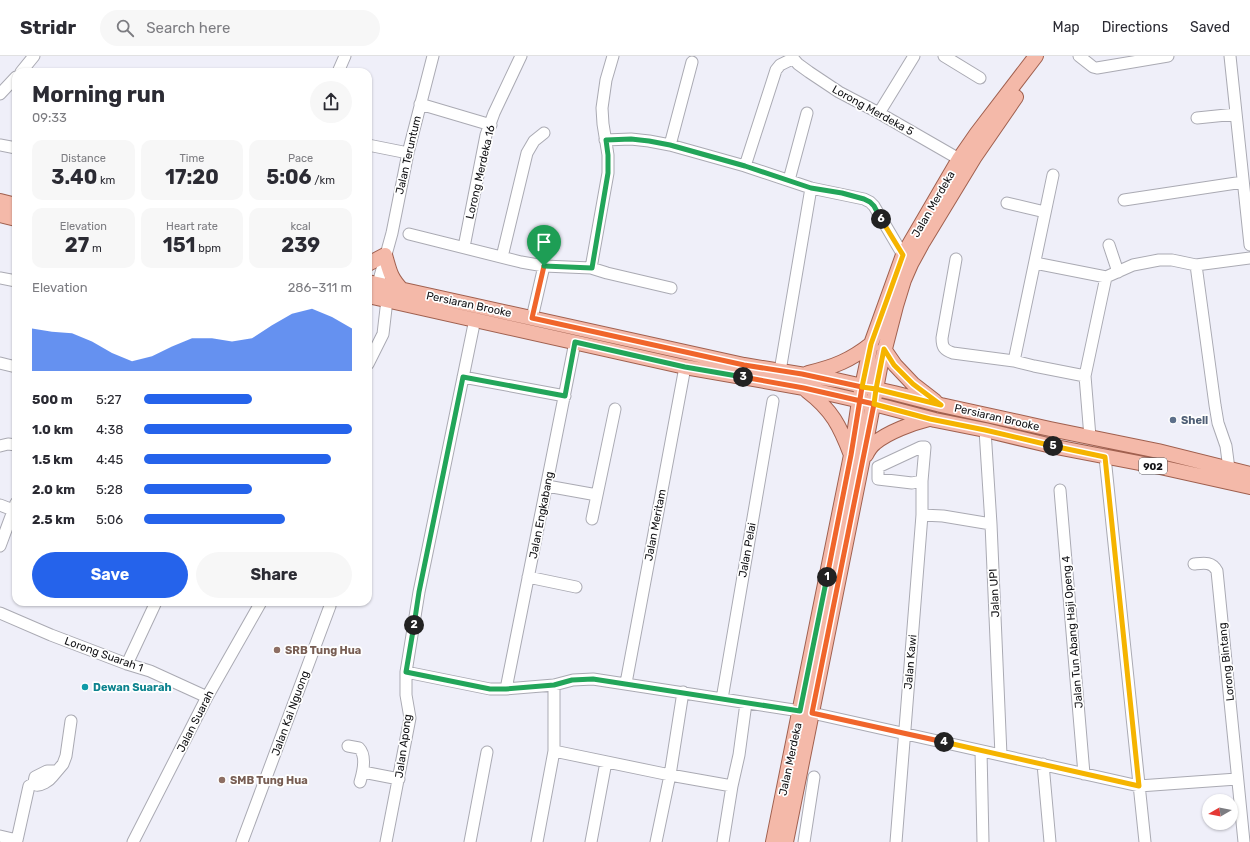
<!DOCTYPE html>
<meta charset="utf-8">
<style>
:root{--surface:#fff;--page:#f7f7f7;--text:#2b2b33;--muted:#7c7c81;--line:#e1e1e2;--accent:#2563eb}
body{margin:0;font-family:Rubik,sans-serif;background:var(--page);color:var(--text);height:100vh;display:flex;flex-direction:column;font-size:15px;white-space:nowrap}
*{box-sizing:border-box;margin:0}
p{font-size:13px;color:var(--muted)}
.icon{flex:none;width:22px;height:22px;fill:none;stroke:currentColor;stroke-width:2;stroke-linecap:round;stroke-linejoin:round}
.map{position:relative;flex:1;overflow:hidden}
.sheet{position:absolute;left:12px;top:12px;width:360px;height:538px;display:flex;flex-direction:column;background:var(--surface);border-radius:12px;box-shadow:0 1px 3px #0004}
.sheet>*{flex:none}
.needle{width:26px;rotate:261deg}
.fabs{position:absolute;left:1202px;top:738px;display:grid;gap:8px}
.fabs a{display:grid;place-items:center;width:36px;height:36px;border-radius:50%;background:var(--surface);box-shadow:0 1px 3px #0004;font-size:20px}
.pin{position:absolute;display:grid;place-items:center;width:34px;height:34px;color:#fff;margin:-41px -17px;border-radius:50% 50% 50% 0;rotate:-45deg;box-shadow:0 0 4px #0007}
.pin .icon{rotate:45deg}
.km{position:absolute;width:20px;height:20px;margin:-10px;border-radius:50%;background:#222;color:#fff;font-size:11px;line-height:20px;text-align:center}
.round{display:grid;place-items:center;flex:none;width:42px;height:42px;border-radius:21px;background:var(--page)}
.summary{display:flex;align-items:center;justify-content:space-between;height:68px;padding:0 20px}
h1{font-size:22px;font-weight:700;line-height:30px}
.stats{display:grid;grid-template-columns:repeat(3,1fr);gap:6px;height:68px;padding:4px 20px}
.stats div{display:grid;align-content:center;border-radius:10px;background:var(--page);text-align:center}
.stats b{font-size:20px;font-weight:700}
.stats small{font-size:11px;font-weight:400}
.stats p{font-size:11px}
.chart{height:112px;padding:8px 20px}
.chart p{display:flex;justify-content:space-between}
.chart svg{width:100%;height:72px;margin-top:4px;fill:var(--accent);opacity:.7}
.button{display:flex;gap:8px;margin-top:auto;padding:8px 20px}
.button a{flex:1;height:46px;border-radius:24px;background:var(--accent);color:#fff;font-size:16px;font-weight:700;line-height:46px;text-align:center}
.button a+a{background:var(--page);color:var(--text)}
ul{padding:0 20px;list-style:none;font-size:13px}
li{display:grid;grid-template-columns:64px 48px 1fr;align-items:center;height:30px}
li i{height:10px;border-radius:5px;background:var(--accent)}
header{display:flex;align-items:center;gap:24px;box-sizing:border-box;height:56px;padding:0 20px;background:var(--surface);border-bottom:1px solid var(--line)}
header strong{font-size:19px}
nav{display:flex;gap:22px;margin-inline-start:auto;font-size:14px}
.search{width:280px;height:36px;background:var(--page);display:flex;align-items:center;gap:10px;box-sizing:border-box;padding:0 14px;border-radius:22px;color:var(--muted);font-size:15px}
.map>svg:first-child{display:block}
</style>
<header>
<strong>Stridr</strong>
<div class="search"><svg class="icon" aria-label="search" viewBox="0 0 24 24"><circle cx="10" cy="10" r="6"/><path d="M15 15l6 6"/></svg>Search here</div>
<nav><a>Map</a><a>Directions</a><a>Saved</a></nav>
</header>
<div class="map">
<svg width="1250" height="786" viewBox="0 0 1250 786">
<rect width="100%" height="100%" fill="#efeff9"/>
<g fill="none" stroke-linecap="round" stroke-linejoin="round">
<defs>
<path id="minor" d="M791,0L798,8L809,16L839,36L879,57L959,103
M944,0L980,22
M1079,0L1093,11L1097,12L1168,0
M1230,0L1250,189
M21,16L34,0
M338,16L345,0
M0,38L16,21
M420,48L491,69
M879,57L914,0
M1197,62L1236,58
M605,84L631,83L649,85L670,89L745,110L811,132L864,143L870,146L874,150L903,199
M0,89L16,92
M368,89L408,97
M670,89L692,6
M745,110L776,14L780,9L792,3
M789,124L807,57
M1124,144L1243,126
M1007,147L1045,156
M409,178L521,206L544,210L591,212L607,217L671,232
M1109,189L1118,216
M464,191L486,79L494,57L521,0
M502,201L527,97L534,85L544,77
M956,203L942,282C942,291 944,294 953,297L1014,305L1034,310L1085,320
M1035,207L1106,221L1133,209L1159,204H1172L1196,209L1250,202
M1196,209L1215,349L1218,367L1226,390L1229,413
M591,212L608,117V99L603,68L602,52L606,24L613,0
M0,222L16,225
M376,235L392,177L408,97L433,0
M532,262L544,210
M1014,305L1053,119
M0,307L16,311
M368,308L383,278L387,244
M780,315L811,132
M463,321L565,340
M985,374L991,468L1001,699
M1090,381L1085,320L1106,221
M0,390L8,388L16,389
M1105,401L1145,786
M547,430L597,439
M1060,434L1084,718
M0,449L13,454
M922,459L943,460L991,468
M592,463L615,353
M0,490L16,447
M1194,508C1203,507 1212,505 1217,515L1244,786
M528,521L576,531
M0,557L51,579L127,608L150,615L207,641
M127,608L156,546
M406,616L490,633H506L554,629L573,624L593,623L800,655
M626,627L685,311
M506,633L575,286
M722,643L773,345
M812,657L1139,730L1237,723
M348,690L359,692C367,700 363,716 360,726
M554,695L670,719L732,730
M981,695L983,786
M1043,708L1050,786
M57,715H47L35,721L34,726L36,729C41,730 49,725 52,721L63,708L66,700L71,665
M363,716L399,723
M0,780L17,784L29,730L35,727
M133,786L207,641L261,546
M242,786L330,550
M386,786L410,662L406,639V616L419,536L475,263
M470,786L487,696
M537,786L554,695V629
M591,786L606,706
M656,786L670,719L683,636
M723,786L732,730L739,699L746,647
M804,786L814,721
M896,786L922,459V425L925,391H921L878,411V423L912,427L922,425"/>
<path id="major" d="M0,145L16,149
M0,159L16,163
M368,208L385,199C390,216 390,221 402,234
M368,226L744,309L836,324L894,337L941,349L1050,373L1158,395L1250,418
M368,240L685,311L804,332L874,348L935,364L985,374L1056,391L1160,411L1250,431
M884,293L895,309L913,328L935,345
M808,317C834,311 851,304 871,288
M807,335C832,354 840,370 851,399
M866,399C868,395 871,390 875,387C888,376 913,367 929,363
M773,786L851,399L859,345L871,288L903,199L959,103L977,77L1036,0
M786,786L863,402L880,312L896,250L904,224L911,208L923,186L974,102L1016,41"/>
</defs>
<use href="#minor" stroke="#aaaab3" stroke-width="13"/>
<use href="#major" stroke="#a0604f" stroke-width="16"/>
<use href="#minor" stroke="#fff" stroke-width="11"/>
<use href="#major" stroke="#f4b9a9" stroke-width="14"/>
</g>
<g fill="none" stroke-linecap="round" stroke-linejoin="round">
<defs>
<path id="split-1" d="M544,210L532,262L744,309L802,318L862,331L851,399L827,521"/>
<path id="split-2" d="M414,569L406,616L490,633H506L554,629L572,624L593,623L800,655L827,521"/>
<path id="split-3" d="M414,569L419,536L463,321L565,340L575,286L685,311L743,321"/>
<path id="split-4" d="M743,321L804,332L874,348L812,657L944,686"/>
<path id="split-5" d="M944,686L1139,730L1105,401L1053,390"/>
<path id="split-6" d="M881,163L903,199L871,288L862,331L876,333L884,293L894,309L913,328L941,349L876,333L874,348L930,363L985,374L1053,390"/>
<path id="split-7" d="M544,210L592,212L608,117V99L606,84L631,83L649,85L670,89L745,110L811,132L842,137L864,143L870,146L874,150L881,163"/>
</defs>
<use href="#split-1" stroke="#fff" stroke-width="8"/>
<use href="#split-2" stroke="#fff" stroke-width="8"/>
<use href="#split-3" stroke="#fff" stroke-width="8"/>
<use href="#split-4" stroke="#fff" stroke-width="8"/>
<use href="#split-5" stroke="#fff" stroke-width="8"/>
<use href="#split-6" stroke="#fff" stroke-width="8"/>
<use href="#split-7" stroke="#fff" stroke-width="8"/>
<use href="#split-1" stroke="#f0652b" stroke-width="5"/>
<use href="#split-2" stroke="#22a559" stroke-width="5"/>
<use href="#split-3" stroke="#22a559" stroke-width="5"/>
<use href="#split-4" stroke="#f0652b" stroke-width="5"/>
<use href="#split-5" stroke="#f5b400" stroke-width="5"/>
<use href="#split-6" stroke="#f5b400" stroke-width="5"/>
<use href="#split-7" stroke="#22a559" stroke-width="5"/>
</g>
<circle fill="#5c6f8a" stroke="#fff" stroke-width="1.5" cx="1173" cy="364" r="4"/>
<g fill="#8d6e63" stroke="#fff" stroke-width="1.5">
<circle cx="277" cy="594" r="4"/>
<circle cx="222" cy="724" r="4"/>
</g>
<circle fill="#0f9aa8" stroke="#fff" stroke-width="1.5" cx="85" cy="631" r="4"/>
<g text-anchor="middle" stroke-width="3.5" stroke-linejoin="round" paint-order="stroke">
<rect fill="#fff" stroke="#58585a" stroke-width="1" x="1139" y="402" width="28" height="16" rx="3"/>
<g font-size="10" font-weight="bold" fill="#111114">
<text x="1153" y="414">902</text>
</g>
<g font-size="11" fill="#111114" stroke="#fff">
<text transform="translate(873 54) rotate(29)" y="4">Lorong Merdeka 5</text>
<text transform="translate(408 99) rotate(-77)" y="4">Jalan Teruntum</text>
<text transform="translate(480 116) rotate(-77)" y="4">Lorong Merdeka 16</text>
<text transform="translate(933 148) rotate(-60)" y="4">Jalan Merdeka</text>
<text transform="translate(469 248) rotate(12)" y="4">Persiaran Brooke</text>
<text transform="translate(997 361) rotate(13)" y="4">Persiaran Brooke</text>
<text transform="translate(541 459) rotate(-79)" y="4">Jalan Engkabang</text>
<text transform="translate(655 469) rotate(-79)" y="4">Jalan Meritam</text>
<text transform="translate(747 494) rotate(-80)" y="4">Jalan Pelai</text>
<text transform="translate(994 537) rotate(-93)" y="4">Jalan UPI</text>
<text transform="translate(1072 576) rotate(-95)" y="4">Jalan Tun Abang Haji Openg 4</text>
<text transform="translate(104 598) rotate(20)" y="4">Lorong Suarah 1</text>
<text transform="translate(910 606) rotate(-85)" y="4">Jalan Kawi</text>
<text transform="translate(1226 606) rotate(-96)" y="4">Lorong Bintang</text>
<text transform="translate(290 657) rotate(-70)" y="4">Jalan Kai Nguong</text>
<text transform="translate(195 665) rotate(-63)" y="4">Jalan Suarah</text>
<text transform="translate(403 690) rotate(-82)" y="4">Jalan Apong</text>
<text transform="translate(790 703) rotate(-78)" y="4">Jalan Merdeka</text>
</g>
<g font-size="11" font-weight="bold" fill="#4e5e75" stroke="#fff" text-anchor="start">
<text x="1181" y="368">Shell</text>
</g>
<g font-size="11" font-weight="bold" fill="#785e54" stroke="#fff" text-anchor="start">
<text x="285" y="598">SRB Tung Hua</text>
<text x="230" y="728">SMB Tung Hua</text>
</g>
<g font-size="11" font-weight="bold" fill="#0d838f" stroke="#fff" text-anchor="start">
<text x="93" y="635">Dewan Suarah</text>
</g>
</g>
</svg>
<div class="fabs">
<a><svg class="needle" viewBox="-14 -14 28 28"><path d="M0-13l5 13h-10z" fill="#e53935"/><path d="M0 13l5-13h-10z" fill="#7c7c81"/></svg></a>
</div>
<div class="pin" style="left:544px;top:210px;background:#1e9e55"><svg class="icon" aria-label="arrive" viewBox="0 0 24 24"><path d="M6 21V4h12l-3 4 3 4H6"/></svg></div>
<b class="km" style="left:827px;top:521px">1</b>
<b class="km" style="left:414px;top:569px">2</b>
<b class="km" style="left:743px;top:321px">3</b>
<b class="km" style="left:944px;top:686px">4</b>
<b class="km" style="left:1053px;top:390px">5</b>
<b class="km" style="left:881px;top:163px">6</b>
<section class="sheet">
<div class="summary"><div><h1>Morning run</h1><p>09:33</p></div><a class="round"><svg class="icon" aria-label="share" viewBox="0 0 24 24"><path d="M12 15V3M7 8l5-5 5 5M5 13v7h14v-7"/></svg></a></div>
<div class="stats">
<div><p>Distance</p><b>3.40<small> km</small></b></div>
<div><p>Time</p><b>17:20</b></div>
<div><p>Pace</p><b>5:06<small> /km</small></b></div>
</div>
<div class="stats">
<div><p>Elevation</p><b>27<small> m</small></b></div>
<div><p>Heart rate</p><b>151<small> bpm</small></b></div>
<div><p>kcal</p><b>239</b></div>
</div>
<div class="chart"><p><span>Elevation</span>286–311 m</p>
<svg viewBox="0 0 160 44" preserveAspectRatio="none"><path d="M0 44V18L10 20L20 21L30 26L40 33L50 38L60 35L70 29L80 24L90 24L100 26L110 24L120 16L130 9L140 6L150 11L160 18V44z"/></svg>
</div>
<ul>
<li><b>500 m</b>5:27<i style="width:52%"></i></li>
<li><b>1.0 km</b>4:38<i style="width:100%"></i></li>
<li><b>1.5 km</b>4:45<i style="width:90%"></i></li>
<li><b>2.0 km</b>5:28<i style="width:52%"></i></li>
<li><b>2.5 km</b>5:06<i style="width:68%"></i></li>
</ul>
<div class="button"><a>Save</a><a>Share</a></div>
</section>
</div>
